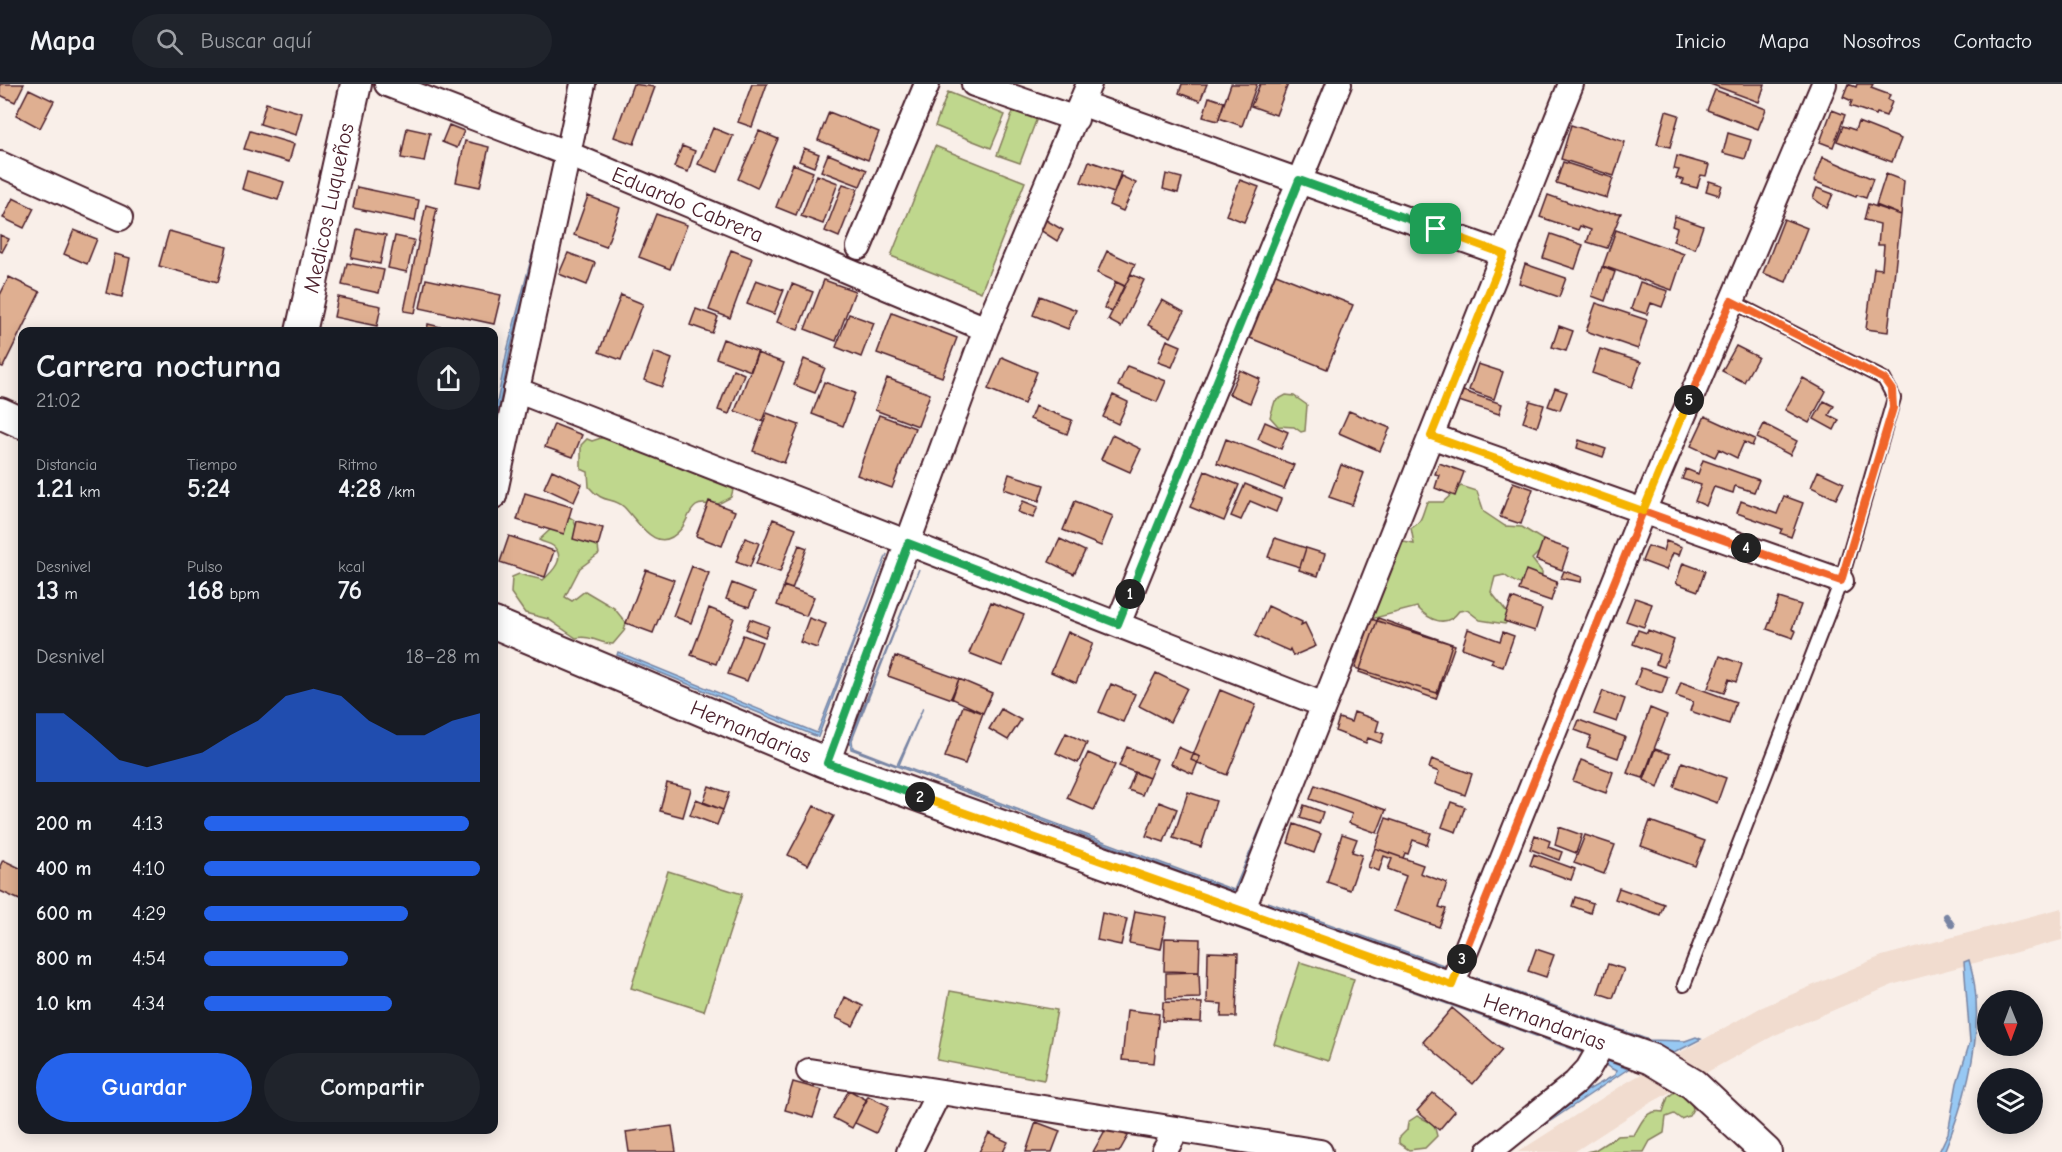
<!DOCTYPE html>
<html lang="es">
<meta charset="utf-8">
<style>
:root{--surface:#171b24;--page:#20242c;--text:#f1f3f6;--muted:#9ea1a6;--line:#363941;--accent:#2563eb}
body{margin:0;font-family:"Comic Neue",sans-serif;background:var(--page);color:var(--text);height:100vh;display:flex;flex-direction:column;font-size:22px;white-space:nowrap}
*{box-sizing:border-box;margin:0}
p{font-size:20px;color:var(--muted)}
.icon{flex:none;width:33px;height:33px;fill:none;stroke:currentColor;stroke-width:2;stroke-linecap:round;stroke-linejoin:round}
.map{position:relative;flex:1;overflow:hidden}
.sheet{position:absolute;left:18px;top:243px;width:480px;height:807px;display:flex;flex-direction:column;background:var(--surface);border-radius:12px;box-shadow:0 3px 15px #0003}
.sheet>*{flex:none}
.needle{width:39px;rotate:179deg}
.controls{position:absolute;left:1977px;top:906px;display:grid;gap:12px}
.controls a{display:grid;place-items:center;width:66px;height:66px;border-radius:50%;background:var(--surface);box-shadow:0 3px 15px #0003;font-size:30px}
.pin{position:absolute;display:grid;place-items:center;width:51px;height:51px;color:#fff;margin:-26px;border-radius:12px;box-shadow:0 3px 9px #0006}
.km{position:absolute;width:30px;height:30px;margin:-15px;border-radius:50%;background:#222;color:#fff;font-size:16px;line-height:30px;text-align:center}
.round{display:grid;place-items:center;flex:none;width:63px;height:63px;border-radius:32px;background:var(--page)}
.summary{display:flex;align-items:center;justify-content:space-between;height:102px;padding:0 18px}
h1{font-size:33px;font-weight:600;line-height:45px}
.figures{display:grid;grid-template-columns:repeat(3,1fr);gap:9px;height:102px;padding:6px 18px}
.figures div{display:grid;align-content:center}
.figures b{font-size:26px;font-weight:600}
.figures small{font-size:16px;font-weight:400}
.figures p{font-size:16px}
.chart{height:168px;padding:12px 18px}
.chart p{display:flex;justify-content:space-between}
.chart svg{width:100%;height:108px;margin-top:6px;fill:var(--accent);opacity:.7}
.primary-button{display:flex;gap:12px;margin-top:auto;padding:12px 18px}
.primary-button a{flex:1;height:69px;border-radius:36px;background:var(--accent);color:#fff;font-size:24px;font-weight:600;line-height:69px;text-align:center}
.primary-button a+a{background:var(--page);color:var(--text)}
ul{padding:0 18px;list-style:none;font-size:20px}
li{display:grid;grid-template-columns:96px 72px 1fr;align-items:center;height:45px}
li i{height:15px;border-radius:8px;background:var(--accent)}
header{display:flex;align-items:center;gap:36px;box-sizing:border-box;height:84px;padding:0 30px;background:var(--surface);border-bottom:2px solid var(--line)}
header strong{font-size:28px}
nav{display:flex;gap:33px;margin-inline-start:auto;font-size:21px}
.search{width:420px;height:54px;background:var(--page);display:flex;align-items:center;gap:15px;box-sizing:border-box;padding:0 21px;border-radius:33px;color:var(--muted);font-size:22px}
.map>svg:first-child{display:block}
</style>
<header>
<strong>Mapa</strong>
<div class="search"><svg class="icon" aria-label="search" viewBox="0 0 24 24"><circle cx="10" cy="10" r="6"/><path d="M15 15l6 6"/></svg>Buscar aquí</div>
<nav><a>Inicio</a><a>Mapa</a><a>Nosotros</a><a>Contacto</a></nav>
</header>
<div class="map">
<svg width="2062" height="1068" viewBox="0 0 2062 1068">
<rect width="100%" height="100%" fill="#f9efe9"/>
<filter id="ink" filterUnits="userSpaceOnUse"><feTurbulence type="fractalNoise" baseFrequency=".0167" numOctaves="2"/><feDisplacementMap in="SourceGraphic" scale="12" xChannelSelector="R" yChannelSelector="G"/><feConvolveMatrix kernelMatrix="1 2 1 2 8 2 1 2 1" color-interpolation-filters="sRGB"/></filter>
<g filter="url(#ink)">
<path fill="#f1dccf" d="M2062,824V856L1895,900L1775,951L1645,1022L1574,1068H1518L1629,997L1760,924L1882,872Z"/>
<path fill="#bfd78d" stroke="#847b5c" stroke-width="1.5" d="M948,8L1005,31L991,64L935,42Z
M1014,25L1037,34L1020,79L997,71Z
M935,62L1025,98L981,208L891,172Z
M1286,311L1294,312L1307,321L1305,347L1301,348L1294,343L1278,342L1270,333L1275,317Z
M607,352L730,398L733,406L731,413C725,416 720,420 714,421C707,421 702,418 696,422C688,428 687,438 681,445C657,474 638,437 624,423C613,413 603,420 589,403L588,388L581,385V361L587,355L592,357Z
M1461,402L1477,407L1484,428L1505,442L1522,443L1543,456L1544,463L1532,475L1542,488V496C1529,506 1516,500 1504,491L1495,493L1491,508L1511,533L1505,540L1480,536L1467,526L1459,527C1446,545 1429,536 1417,523L1371,535L1399,457L1414,460L1411,444C1423,438 1422,429 1427,418H1443Z
M566,431L574,436C576,449 588,454 598,462L599,470L580,484L565,513L572,517L585,507L614,524L626,539L624,547L613,560C598,559 591,551 576,554L548,535L525,529L511,509L512,493L519,490L543,496C552,488 567,474 553,462C549,459 544,459 539,456Z
M668,787L742,810L704,927L631,904Z
M1300,878L1354,895L1328,977L1274,960Z
M950,907L1057,926L1044,996L937,976Z
M1677,1006L1691,1016L1693,1025L1689,1032L1681,1035L1674,1030L1666,1033L1664,1049L1650,1057L1644,1068H1586L1595,1066L1617,1052L1634,1051C1642,1038 1645,1025 1663,1028L1668,1013Z
M1417,1032L1434,1040L1437,1052L1425,1064L1409,1066L1399,1059V1054L1407,1046L1408,1038Z"/>
<path fill="#97c8f3" stroke="#7884a3" stroke-width="1.5" d="M554,87L510,267L494,349V334L507,267Z
M887,470L818,653L617,571L618,568L817,649Z
M919,485L852,656L853,664L897,681L923,624L899,681L1234,806L1308,631L1236,809L851,665L850,656Z
M1268,818L1446,882L1445,884L1267,820Z
M1229,839L1583,969L1229,841Z
M1969,876C1988,938 1968,1010 1944,1068H1939L1948,1049L1957,999L1970,958L1964,878Z
M1477,894L1649,956L1685,957L1696,953L1701,955L1674,969L1476,897Z
M1605,976L1628,985L1543,1042L1588,1006L1615,991L1616,987L1603,980Z"/>
<g fill="none" stroke-linecap="round" stroke-linejoin="round">
<path stroke="#7884a3" stroke-width="6" d="M1946,832L1952,841"/>
</g>
<path fill="#dfaf91" stroke="#4a1f2b" stroke-width="1.5" d="M24,0L15,18L0,11V0Z
M633,0L655,3L634,60L614,53Z
M752,0H767L752,43L738,38Z
M1182,0H1207L1200,17L1179,9Z
M1231,0H1257L1242,42L1219,34Z
M1260,0H1288L1276,31L1251,22Z
M1710,0H1765L1759,18Z
M1848,0L1856,3L1857,0H1873L1871,4L1890,11L1888,16L1892,18L1886,32L1877,29L1876,31L1850,22L1852,17L1843,13Z
M29,5L54,17L40,44L16,31Z
M1715,6L1766,25L1758,45L1707,26Z
M1209,13L1224,18L1218,37L1203,33Z
M266,19L302,29L296,51L260,40Z
M1832,26L1845,31L1833,63L1820,58Z
M1666,27L1679,31L1670,63L1657,60Z
M829,28L879,48L868,76L818,56Z
M1858,38L1901,55L1892,78L1837,57L1843,42L1855,46Z
M449,41L464,47L457,64L442,58Z
M1571,41L1625,58L1614,92L1561,75Z
M407,44L430,49L424,78L401,74Z
M713,44L733,52L718,88L698,80Z
M250,47L294,60L289,78L244,65Z
M759,47L778,55L757,104L738,95Z
M1728,49L1751,56L1745,75L1723,69Z
M465,57L489,63L480,103L456,98Z
M682,62L695,67L688,88L674,83Z
M804,64L819,70L814,83L799,77Z
M828,70L867,86L860,102L821,87Z
M1677,72L1709,81L1706,92L1701,91L1697,104L1682,100L1684,96L1676,94L1679,86L1674,85Z
M1823,73L1873,95L1866,114L1857,111L1856,113L1814,97Z
M1089,77L1121,88L1114,109L1081,98Z
M1563,78L1613,94L1607,114L1556,99Z
M793,80L813,88L796,131L776,123Z
M247,87L284,98L278,116L242,105Z
M1166,90L1182,94L1178,109L1163,105Z
M1886,90L1904,97L1901,131L1876,121Z
M817,91L838,99L823,140L801,132Z
M1121,92L1136,99L1123,127L1109,121Z
M1240,96L1259,103L1244,138L1226,131Z
M1709,97L1722,101L1719,111L1706,107Z
M843,100L858,105L839,153L825,147Z
M357,103L419,116L415,137L353,124Z
M1817,104L1833,110L1827,124L1813,114Z
M1548,111L1596,128L1621,129L1607,164L1587,158L1591,146L1580,142L1578,146L1540,133Z
M588,112L620,124L606,163L574,151Z
M13,114L34,124L24,144L3,134Z
M1868,120L1901,131L1888,248L1866,245L1874,184L1882,185L1884,161H1878L1880,140L1864,136Z
M426,121L437,124L415,229L404,227Z
M656,130L687,141L670,185L639,173Z
M1675,132L1703,142L1695,165L1673,157L1677,144L1672,142Z
M1784,135L1807,144L1786,198L1763,189Z
M1046,136L1063,146L1057,157L1040,146Z
M357,145L386,151L380,180L351,174Z
M74,146L97,155L87,180L64,170Z
M1616,146L1684,170L1672,206L1603,182Z
M169,147L227,163L218,198L159,182Z
M1551,150L1583,161L1575,185L1543,174Z
M0,151L9,155L2,168L0,167Z
M395,152L414,156L407,188L388,184Z
M731,166L752,174L730,234L709,226Z
M1107,167L1135,180L1125,202L1097,189Z
M568,169L595,179L587,201L559,190Z
M115,170L130,174L122,213L106,209Z
M347,179L384,186L379,209L342,201Z
M1525,180L1566,194L1559,213L1519,199Z
M1602,183L1615,188L1605,217L1592,212Z
M1271,188L1353,221L1327,285L1245,252Z
M1131,190L1144,196L1121,243L1108,236Z
M9,193L40,208L3,283L0,282V211Z
M426,195L501,211L494,240L420,224Z
M756,196L784,206L774,230L747,220Z
M824,196L855,207L836,257L805,245Z
M1116,198L1124,202L1112,228L1104,224Z
M1640,198L1668,207L1662,223L1651,219L1647,230L1631,225Z
M792,200L813,208L798,246L777,238Z
M621,211L643,220L621,276L599,268Z
M1040,212L1076,226L1068,245L1033,231Z
M338,213L381,222L377,242L334,233Z
M1162,216L1184,228L1171,253L1148,241Z
M1596,219L1647,236L1638,265L1586,247Z
M696,225L718,233L712,249L690,241Z
M892,229L957,254L942,293L877,269Z
M849,230L874,239L861,273L836,263Z
M428,240L445,244L444,248H427Z
M1559,242L1573,247L1566,267L1552,263Z
M723,255L758,268L751,287L716,274Z
M1167,256L1181,262L1172,283L1158,278Z
M1736,262L1758,273L1744,298L1722,287Z
M1600,265L1641,278L1632,303L1592,289Z
M654,268L672,275L662,303L644,296Z
M757,269L784,279L762,337L735,327Z
M1002,273L1037,288L1024,320L988,305Z
M804,275L825,284L815,309L794,301Z
M1478,280L1503,288L1494,315L1469,306Z
M1127,282L1166,297L1157,318L1118,302Z
M733,285L744,290L729,330L718,326Z
M1240,286L1260,295L1250,319L1229,310Z
M887,294L930,310L918,342L875,326Z
M1803,294L1826,307L1809,339L1785,326Z
M824,298L855,309L843,342L812,330Z
M1555,304L1567,308L1560,326L1548,322Z
M1463,307L1502,320L1499,330L1459,317Z
M1113,311L1128,318L1118,340L1103,333Z
M1530,317L1544,321L1537,343L1523,338Z
M1824,317L1834,322L1829,331L1839,336L1834,346L1814,335Z
M1035,322L1072,336L1067,350L1030,335Z
M1349,327L1390,344L1380,367L1339,349Z
M767,329L799,341L784,379L753,367Z
M879,331L915,344L892,404L857,391Z
M1705,332L1755,355L1752,362L1744,358L1737,374L1719,365L1715,373L1691,362Z
M1265,338L1288,348L1281,365L1258,355Z
M554,340L582,351L573,373L545,363Z
M1764,340L1797,357L1790,371L1757,354Z
M1112,351L1141,365L1130,388L1101,375Z
M1226,355L1294,381L1284,405L1217,379Z
M1579,356L1606,365L1603,373L1577,364Z
M1703,376L1759,396L1754,408L1735,402L1733,409L1714,403L1706,422L1695,417L1701,401L1682,395L1686,385L1698,390Z
M1439,379L1464,388L1455,412L1435,404L1439,391L1435,390Z
M1341,381L1364,389L1352,421L1329,413Z
M552,386L582,400L574,418L544,404Z
M1205,387L1239,401L1224,437L1190,423Z
M1818,387L1844,399L1836,415L1811,403Z
M1009,390L1044,401L1039,417L1004,405Z
M1513,398L1533,405L1521,440L1500,433Z
M1245,400L1281,415L1276,428L1250,417L1241,436L1231,432Z
M525,409L572,423L564,450L517,436Z
M1784,412L1803,419L1791,453L1780,449L1782,445L1737,429L1741,417L1777,430Z
M709,417L735,427L722,462L696,452Z
M1023,417L1038,423L1033,434L1018,428Z
M1075,417L1113,432L1101,462L1063,446Z
M773,435L796,444L780,488L756,480Z
M577,437L603,444L598,462L573,455Z
M509,452L554,467L545,493L500,478Z
M745,454L759,459L750,483L736,478Z
M1275,454L1306,464L1300,483L1268,473Z
M1060,455L1085,467L1074,490L1049,478Z
M1543,456L1569,465L1562,486L1536,476Z
M1666,457L1682,463L1679,471L1673,469L1666,486L1642,477L1648,462L1663,467Z
M799,461L807,464L792,505L783,502Z
M1306,464L1325,470L1318,492L1299,486Z
M1683,479L1705,487L1698,507L1676,499Z
M692,482L709,489L691,539L673,532Z
M646,486L674,496L653,549L626,539Z
M1526,486L1557,498L1551,517L1519,506Z
M1564,487L1582,493L1581,498L1561,494Z
M732,499L755,508L749,523L726,515Z
M784,502L814,513L806,532L777,521Z
M1512,514L1542,525L1535,547L1504,537Z
M1635,514L1652,520L1644,543L1626,537Z
M1779,514L1801,521L1792,545L1796,547L1793,554L1767,545Z
M991,518L1024,531L1002,582L969,569Z
M1268,522L1302,538L1301,541L1305,539L1316,562L1293,572L1290,565L1289,567L1255,552Z
M709,524L734,534L716,580L691,571Z
M809,534L826,540L817,564L800,558Z
M1378,534L1455,561L1436,615L1359,588Z
M750,535L769,542L765,553L746,545Z
M1371,535L1452,560L1437,609L1355,584Z
M1468,545L1500,557L1503,548L1514,552L1503,583L1491,579L1493,575L1462,564Z
M1638,546L1647,549L1648,546L1674,556L1664,583L1656,580L1659,570L1633,560Z
M1068,548L1093,559L1076,599L1051,588Z
M743,551L762,558L747,597L728,590Z
M895,572L959,595L952,615L888,592Z
M1720,572L1742,580L1736,598L1729,595L1724,609L1708,604Z
M1641,584L1668,593L1662,610L1635,601Z
M1156,589L1187,604L1170,638L1139,622Z
M959,595L992,609L983,629L951,614Z
M1681,598L1736,618L1729,640L1690,627L1693,618L1676,612Z
M1111,600L1135,610L1123,638L1099,628Z
M1220,606L1256,621L1227,691L1191,676Z
M1603,607L1625,615L1617,638L1594,630Z
M963,622L983,629L965,680L945,673Z
M1650,624L1667,631L1643,694L1627,689Z
M1001,625L1021,636L1008,656L989,645Z
M1354,628L1379,637L1376,647L1384,650L1381,659L1368,654L1366,659L1335,647L1339,634L1351,638Z
M1579,636L1625,653L1618,674L1587,663L1591,652L1575,646Z
M1066,649L1087,659L1078,679L1056,669Z
M1127,663L1157,675L1149,694L1119,682Z
M1178,663L1200,673L1193,690L1171,680Z
M1655,665L1670,670L1658,704L1644,696Z
M1088,669L1115,681L1094,726L1067,714Z
M1432,675L1472,690L1465,711L1435,700L1439,688L1429,684Z
M1581,676L1613,688L1606,709L1573,697Z
M1682,678L1726,694L1717,719L1674,703Z
M1135,688L1149,694L1142,711L1128,706Z
M667,699L691,705L683,733L660,727Z
M1315,701L1386,726L1377,749L1349,739L1352,730L1310,715Z
M709,702L729,709L723,726L703,719Z
M1188,708L1216,717L1201,763L1173,754Z
M696,715L723,726L717,741L690,731Z
M1159,718L1177,725L1164,758L1146,752Z
M1451,718L1465,723L1456,748L1442,743Z
M1304,721L1323,728L1319,740L1300,734Z
M814,722L834,732L808,781L788,771Z
M1386,734L1431,749L1427,761L1413,756L1408,770L1405,769L1403,774L1375,764Z
M1650,737L1705,757L1695,782L1641,762Z
M1294,740L1321,750L1314,769L1288,759Z
M1559,743L1582,751L1576,769L1555,761Z
M1342,750L1357,755L1352,768L1362,771L1350,806L1327,798Z
M1535,751L1550,757L1548,763L1562,768L1559,776L1530,765Z
M1585,751L1615,761L1604,790L1574,779Z
M1375,764L1423,781L1420,789L1447,799L1439,823L1446,825L1439,843L1394,827L1406,792L1388,785L1392,775L1384,772L1379,787L1368,783Z
M1534,770L1575,785L1571,796L1530,781Z
M3,776L22,785V817L0,807V782Z
M1619,804L1664,820L1660,831L1615,815Z
M1575,813L1593,819L1590,829L1572,822Z
M1135,827L1167,833L1161,865L1129,859Z
M1102,829L1127,835L1121,861L1097,856Z
M1165,854L1200,855L1199,888L1164,887Z
M1536,865L1554,871L1546,893L1528,887Z
M1208,868L1238,869L1236,933H1221L1222,920L1207,919Z
M1608,880L1624,885L1613,914L1598,909Z
M1199,888L1200,914L1166,915V889Z
M845,913L863,922L853,942L836,934Z
M1163,918L1202,919L1201,938L1162,937Z
M1452,924L1502,966L1473,1000L1423,958Z
M1127,926L1159,930L1154,979L1122,976Z
M793,998L822,1006L813,1034L785,1026Z
M849,1006L867,1016L852,1044L833,1034Z
M1433,1009L1455,1027L1439,1046L1417,1027Z
M868,1012L889,1022L876,1049L855,1039Z
M1036,1038L1060,1047L1052,1068H1026Z
M1108,1041L1128,1052L1119,1068H1093Z
M672,1042L676,1068H629L626,1048Z
M989,1049L1008,1058L1003,1068H979Z"/>
<g fill="none" stroke-linecap="round" stroke-linejoin="round">
<defs>
<path id="service" d="M1684,901L1841,497L1894,314L1884,295L1731,217"/>
<path id="minor" d="M387,0L566,69L986,245
M974,0L1076,35
M1083,20L1504,170
M0,80L120,134
M859,163L927,0
M516,306L1324,621
M1431,352L1841,497
M494,412L583,0
M1118,540L1339,0
M827,679L986,245L1089,0
M1242,827L1571,0
M1452,901L1643,427L1824,0
M809,987L1320,1068
M909,1068L939,1008
M1164,1068L1177,1045
M1489,1068L1575,999L1588,985L1603,959"/>
<path id="tertiary" d="M301,248L356,0
M0,329L22,339
M494,539L827,679L1651,975L1693,1000L1766,1068"/>
</defs>
<use href="#service" stroke="#4a1f2b" stroke-width="16"/>
<use href="#minor" stroke="#4a1f2b" stroke-width="28"/>
<use href="#tertiary" stroke="#4a1f2b" stroke-width="34"/>
<use href="#service" stroke="#fff" stroke-width="12"/>
<use href="#minor" stroke="#fff" stroke-width="24"/>
<use href="#tertiary" stroke="#fff" stroke-width="30"/>
</g>
</g>
<g fill="none" stroke-linecap="round" stroke-linejoin="round" filter="url(#ink)">
<defs>
<path id="split-1" d="M1130,510L1299,96L1436,145"/>
<path id="split-2" d="M920,713L827,679L908,459L1118,540L1130,510"/>
<path id="split-3" d="M920,713L1452,901L1462,875"/>
<path id="split-4" d="M1462,875L1643,427L1746,464"/>
<path id="split-5" d="M1689,316L1731,217L1884,295L1892,306L1893,324L1841,497L1746,464"/>
<path id="split-6" d="M1436,145L1504,170L1431,352L1643,427L1689,316"/>
</defs>
<use href="#split-1" stroke="#fff" stroke-width="12"/>
<use href="#split-2" stroke="#fff" stroke-width="12"/>
<use href="#split-3" stroke="#fff" stroke-width="12"/>
<use href="#split-4" stroke="#fff" stroke-width="12"/>
<use href="#split-5" stroke="#fff" stroke-width="12"/>
<use href="#split-6" stroke="#fff" stroke-width="12"/>
<use href="#split-1" stroke="#22a559" stroke-width="8"/>
<use href="#split-2" stroke="#22a559" stroke-width="8"/>
<use href="#split-3" stroke="#f5b400" stroke-width="8"/>
<use href="#split-4" stroke="#f0652b" stroke-width="8"/>
<use href="#split-5" stroke="#f0652b" stroke-width="8"/>
<use href="#split-6" stroke="#f5b400" stroke-width="8"/>
</g>
<g text-anchor="middle" stroke-width="4.5" stroke-linejoin="round" paint-order="stroke">
<g font-size="22" fill="#4a1f2b" stroke="#fff">
<text transform="translate(688 120) rotate(23)" y="8">Eduardo Cabrera</text>
<text transform="translate(328 124) rotate(-78)" y="8">Medicos Luqueños</text>
<text transform="translate(751 647) rotate(23)" y="8">Hernandarias</text>
<text transform="translate(1545 937) rotate(20)" y="8">Hernandarias</text>
</g>
</g>
</svg>
<div class="controls">
<a><svg class="needle" viewBox="-14 -14 28 28"><path d="M0-13l5 13h-10z" fill="#e53935"/><path d="M0 13l5-13h-10z" fill="#9ea1a6"/></svg></a>
<a><svg class="icon" aria-label="layers" viewBox="0 0 24 24"><path d="M12 4l9 5-9 5-9-5zM3 14l9 5 9-5"/></svg></a>
</div>
<div class="pin" style="left:1436px;top:145px;background:#1e9e55"><svg class="icon" aria-label="arrive" viewBox="0 0 24 24"><path d="M6 21V4h12l-3 4 3 4H6"/></svg></div>
<b class="km" style="left:1130px;top:510px">1</b>
<b class="km" style="left:920px;top:713px">2</b>
<b class="km" style="left:1462px;top:875px">3</b>
<b class="km" style="left:1746px;top:464px">4</b>
<b class="km" style="left:1689px;top:316px">5</b>
<section class="sheet">
<div class="summary"><div><h1>Carrera nocturna</h1><p>21:02</p></div><a class="round"><svg class="icon" aria-label="share" viewBox="0 0 24 24"><path d="M12 15V3M7 8l5-5 5 5M5 13v7h14v-7"/></svg></a></div>
<div class="figures">
<div><p>Distancia</p><b>1.21<small> km</small></b></div>
<div><p>Tiempo</p><b>5:24</b></div>
<div><p>Ritmo</p><b>4:28<small> /km</small></b></div>
</div>
<div class="figures">
<div><p>Desnivel</p><b>13<small> m</small></b></div>
<div><p>Pulso</p><b>168<small> bpm</small></b></div>
<div><p>kcal</p><b>76</b></div>
</div>
<div class="chart"><p><span>Desnivel</span>18–28 m</p>
<svg viewBox="0 0 160 44" preserveAspectRatio="none"><path d="M0 44V16L10 16L20 25L30 35L40 38L50 35L60 32L70 25L80 19L90 9L100 6L110 9L120 19L130 25L140 25L150 19L160 16V44z"/></svg>
</div>
<ul>
<li><b>200 m</b>4:13<i style="width:96%"></i></li>
<li><b>400 m</b>4:10<i style="width:100%"></i></li>
<li><b>600 m</b>4:29<i style="width:74%"></i></li>
<li><b>800 m</b>4:54<i style="width:52%"></i></li>
<li><b>1.0 km</b>4:34<i style="width:68%"></i></li>
</ul>
<div class="primary-button"><a>Guardar</a><a>Compartir</a></div>
</section>
</div>
